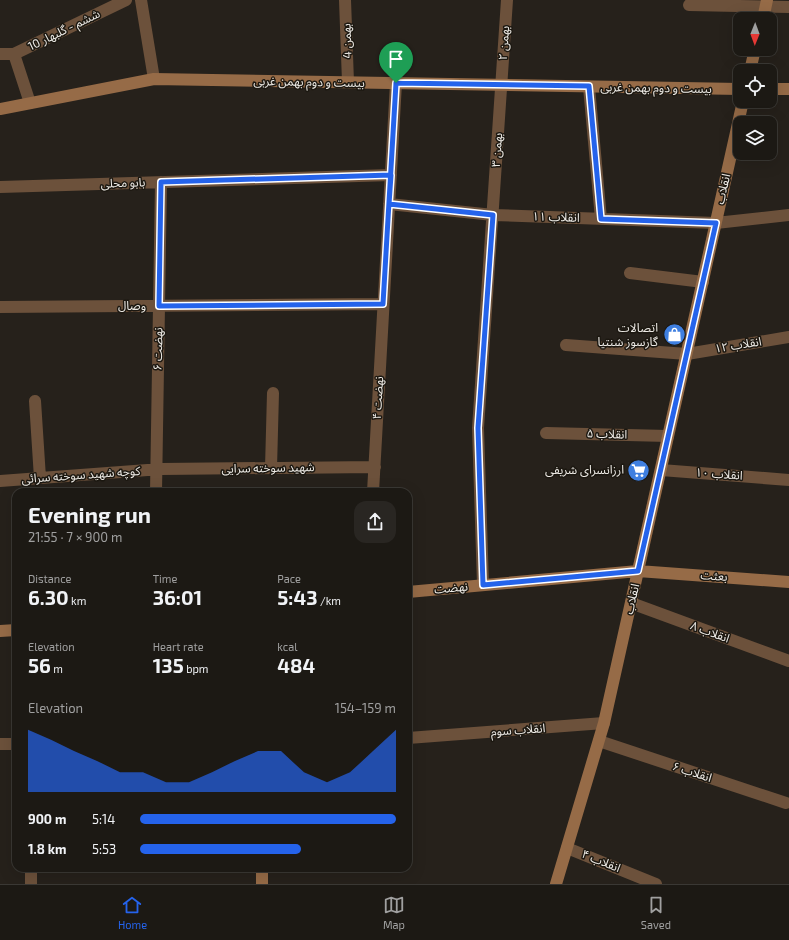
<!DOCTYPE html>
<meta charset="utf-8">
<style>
:root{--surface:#1c1914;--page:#292622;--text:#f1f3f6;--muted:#a0a0a0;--line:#3a3834;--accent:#2563eb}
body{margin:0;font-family:"Exo 2","Noto Sans Arabic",sans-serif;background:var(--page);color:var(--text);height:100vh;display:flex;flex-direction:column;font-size:15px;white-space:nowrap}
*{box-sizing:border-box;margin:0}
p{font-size:13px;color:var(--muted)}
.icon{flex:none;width:22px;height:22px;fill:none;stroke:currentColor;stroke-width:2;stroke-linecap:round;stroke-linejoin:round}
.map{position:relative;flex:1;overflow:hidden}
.details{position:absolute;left:12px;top:488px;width:400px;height:384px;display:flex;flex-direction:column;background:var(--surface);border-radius:12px;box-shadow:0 4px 16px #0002,0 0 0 1px var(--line)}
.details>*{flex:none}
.needle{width:26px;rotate:181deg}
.buttons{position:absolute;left:733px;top:12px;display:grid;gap:8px}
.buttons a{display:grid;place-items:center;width:44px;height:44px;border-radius:8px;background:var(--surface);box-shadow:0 4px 16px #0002,0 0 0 1px var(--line);font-size:20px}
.pin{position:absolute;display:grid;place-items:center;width:34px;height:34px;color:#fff;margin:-41px -17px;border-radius:50% 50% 50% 0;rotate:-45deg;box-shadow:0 0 4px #0007}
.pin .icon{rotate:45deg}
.round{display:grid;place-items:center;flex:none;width:42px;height:42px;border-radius:12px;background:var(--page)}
.head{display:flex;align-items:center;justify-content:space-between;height:68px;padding:0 16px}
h1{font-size:22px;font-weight:700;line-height:30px}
.stats{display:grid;grid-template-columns:repeat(3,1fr);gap:6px;height:68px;padding:4px 16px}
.stats div{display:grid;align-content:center}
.stats b{font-size:20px;font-weight:700}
.stats small{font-size:11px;font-weight:400}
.stats p{font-size:11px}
.chart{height:112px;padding:8px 16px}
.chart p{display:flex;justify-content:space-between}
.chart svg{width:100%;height:72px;margin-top:4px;fill:var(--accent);opacity:.7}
ul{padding:0 16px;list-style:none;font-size:13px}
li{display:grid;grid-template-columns:64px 48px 1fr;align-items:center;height:30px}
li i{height:10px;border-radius:5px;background:var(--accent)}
.menu{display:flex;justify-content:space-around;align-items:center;height:56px;border-top:1px solid var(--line);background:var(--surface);font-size:11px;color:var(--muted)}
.menu a{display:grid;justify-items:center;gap:2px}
.menu .on{color:var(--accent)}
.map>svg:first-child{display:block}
</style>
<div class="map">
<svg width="789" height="884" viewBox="0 0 789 884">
<rect width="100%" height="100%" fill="#26211b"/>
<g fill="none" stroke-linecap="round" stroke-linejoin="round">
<path stroke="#6c513b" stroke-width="12" d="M141,0L154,79
M345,0L348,82
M689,5L789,7
M0,54H14L126,0
M14,54L30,103
M589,87L601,219
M0,187L391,175
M389,204L493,215L716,223L789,215
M630,273L703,282
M0,307L383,304
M566,345L687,354L789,337
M35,401L40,478
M546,433L668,436
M271,468L273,393
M661,470L789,480
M0,481L161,469L375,467
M156,492L161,182
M373,492L396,83
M483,585L478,428L507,0
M631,603L789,661
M408,738L604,723
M599,741L786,803
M0,744H16
M567,848L656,884
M31,884V868"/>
<path stroke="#966b47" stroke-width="12" d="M763,19L767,0
M750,71L755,49
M770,89H789
M0,109L154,79L740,89
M408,592L638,571L789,582
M0,631L16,630
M262,868V884
M556,884L604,723L743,101"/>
</g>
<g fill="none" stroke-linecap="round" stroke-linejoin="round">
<defs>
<path id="route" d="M396,83L383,304L159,306L161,182L391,175L389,204L493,215L478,428L483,585L638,571L716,223L601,219L589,86L396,83"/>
</defs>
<use href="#route" stroke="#fff" stroke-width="8"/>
<use href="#route" stroke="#2563eb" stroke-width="5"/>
</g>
<defs>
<symbol id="shop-disc" viewBox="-11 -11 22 22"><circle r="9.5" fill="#3f7fe0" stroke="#1c1811"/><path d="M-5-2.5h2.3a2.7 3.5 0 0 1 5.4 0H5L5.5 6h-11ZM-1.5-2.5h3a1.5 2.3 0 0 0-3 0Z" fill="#fff"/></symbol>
<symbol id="supermarket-disc" viewBox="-11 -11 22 22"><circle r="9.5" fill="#3f7fe0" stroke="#1c1811"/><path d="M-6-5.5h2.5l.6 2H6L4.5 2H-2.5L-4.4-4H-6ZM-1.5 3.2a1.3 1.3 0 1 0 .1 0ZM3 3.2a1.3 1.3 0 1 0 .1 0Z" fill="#fff"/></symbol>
</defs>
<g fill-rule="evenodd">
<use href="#shop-disc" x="662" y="322" width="25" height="25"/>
<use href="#supermarket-disc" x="626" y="458" width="25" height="25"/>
</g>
<g text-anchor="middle" stroke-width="3" stroke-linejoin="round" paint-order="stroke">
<g font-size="12" fill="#eeebe6" stroke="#1c1811">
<text transform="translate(64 30) rotate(-26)" y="4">ششم - گلبهار 10</text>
<text transform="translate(347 41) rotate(-92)" y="4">بهمن 4</text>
<text transform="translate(504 43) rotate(-86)" y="4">۲ بهمن</text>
<text transform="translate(309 82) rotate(1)" y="4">بیست و دوم بهمن غربی</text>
<text transform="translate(656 88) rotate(1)" y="4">بیست و دوم بهمن غربی</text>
<text transform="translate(497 150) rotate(-86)" y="4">۳ بهمن</text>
<text transform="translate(123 183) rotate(-2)" y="4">بابو محلی</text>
<text transform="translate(723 189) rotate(-77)" y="4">انقلاب</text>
<text transform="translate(556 217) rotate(2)" y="4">۱۱ انقلاب</text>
<text x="132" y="310">وصال</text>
<text transform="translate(738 345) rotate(-9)" y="4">۱۲ انقلاب</text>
<text transform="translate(158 349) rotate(-89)" y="4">۶ نهضت</text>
<text transform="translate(378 398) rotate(-87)" y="4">۴ نهضت</text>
<text transform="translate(607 434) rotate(2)" y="4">۵ انقلاب</text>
<text transform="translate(268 468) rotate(-1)" y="4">شهید سوخته سرایی</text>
<text transform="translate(719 474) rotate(4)" y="4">۱۰ انقلاب</text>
<text transform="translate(81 475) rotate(-4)" y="4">کوچه شهید سوخته سرائی</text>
<text transform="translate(714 576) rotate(4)" y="4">بعثت</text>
<text transform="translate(451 588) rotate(-5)" y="4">نهضت</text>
<text transform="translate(632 599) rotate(-77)" y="4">انقلاب</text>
<text transform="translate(710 632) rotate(20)" y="4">۸ انقلاب</text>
<text transform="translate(518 730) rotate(-4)" y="4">انقلاب سوم</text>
<text transform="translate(692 772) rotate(18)" y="4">۶ انقلاب</text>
<text transform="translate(601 861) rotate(22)" y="4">۴ انقلاب</text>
</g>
<g font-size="12" fill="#eeebe6" stroke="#1c1811" text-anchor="end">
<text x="658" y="332">اتصالات<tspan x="658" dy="14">گازسوز شنتیا</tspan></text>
<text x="624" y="474">ارزانسرای شریفی</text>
</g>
</g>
</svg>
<div class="buttons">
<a><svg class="needle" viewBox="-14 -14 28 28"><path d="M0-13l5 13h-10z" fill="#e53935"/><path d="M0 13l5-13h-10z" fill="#a0a0a0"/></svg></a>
<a><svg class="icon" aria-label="locate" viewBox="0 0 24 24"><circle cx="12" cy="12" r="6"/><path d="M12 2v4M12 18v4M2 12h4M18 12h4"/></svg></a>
<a><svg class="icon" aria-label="layers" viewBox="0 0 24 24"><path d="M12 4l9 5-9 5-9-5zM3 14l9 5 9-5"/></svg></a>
</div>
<div class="pin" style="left:396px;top:83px;background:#1e9e55"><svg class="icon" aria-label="arrive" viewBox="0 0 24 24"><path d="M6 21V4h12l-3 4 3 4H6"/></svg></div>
<section class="details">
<div class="head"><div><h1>Evening run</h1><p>21:55 · 7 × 900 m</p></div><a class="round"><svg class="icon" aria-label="share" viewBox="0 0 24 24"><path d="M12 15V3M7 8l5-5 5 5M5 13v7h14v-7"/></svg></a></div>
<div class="stats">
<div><p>Distance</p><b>6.30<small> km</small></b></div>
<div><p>Time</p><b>36:01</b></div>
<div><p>Pace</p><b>5:43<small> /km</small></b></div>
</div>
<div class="stats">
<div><p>Elevation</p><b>56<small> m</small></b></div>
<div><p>Heart rate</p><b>135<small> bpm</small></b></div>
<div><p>kcal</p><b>484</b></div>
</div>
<div class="chart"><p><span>Elevation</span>154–159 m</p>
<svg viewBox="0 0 160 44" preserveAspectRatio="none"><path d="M0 44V6L10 12L20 19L30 25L40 32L50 32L60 38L70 38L80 32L90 25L100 19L110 19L120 32L130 38L140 32L150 19L160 6V44z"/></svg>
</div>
<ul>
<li><b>900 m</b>5:14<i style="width:100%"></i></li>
<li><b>1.8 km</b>5:53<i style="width:63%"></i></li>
</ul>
</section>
</div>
<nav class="menu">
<a class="on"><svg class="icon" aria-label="home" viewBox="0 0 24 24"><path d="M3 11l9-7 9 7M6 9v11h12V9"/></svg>Home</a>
<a><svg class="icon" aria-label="map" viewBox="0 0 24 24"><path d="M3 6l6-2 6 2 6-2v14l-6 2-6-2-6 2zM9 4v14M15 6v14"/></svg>Map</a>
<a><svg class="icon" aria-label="saved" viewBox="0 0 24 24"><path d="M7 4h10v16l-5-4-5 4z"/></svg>Saved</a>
</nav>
